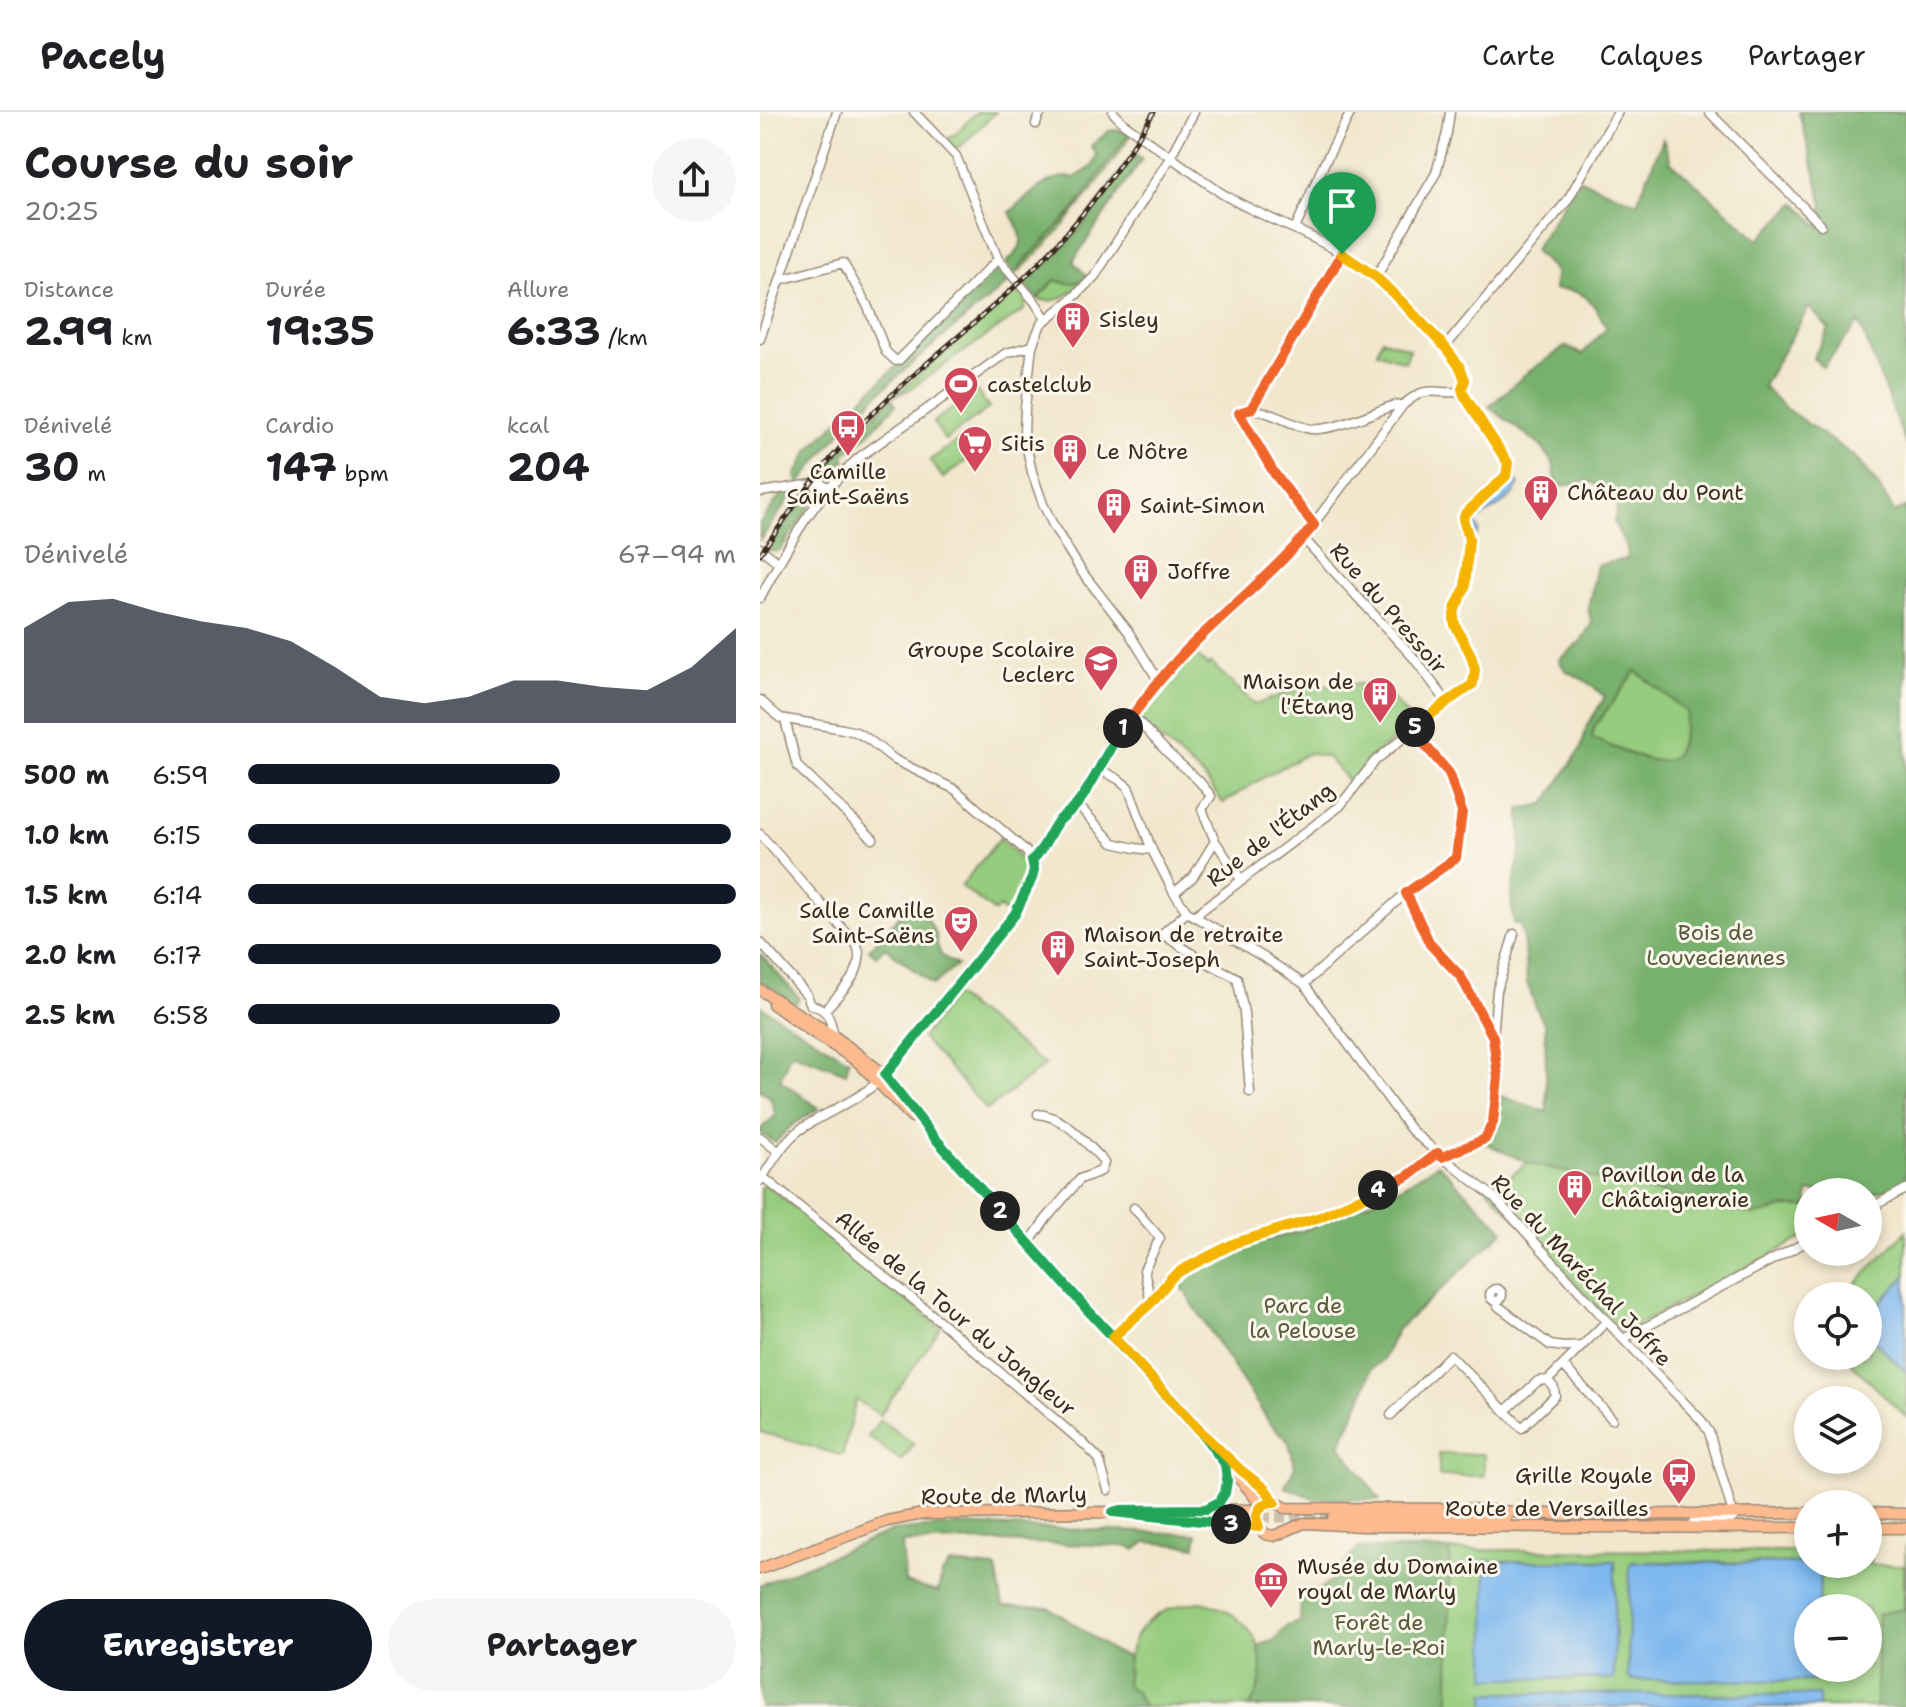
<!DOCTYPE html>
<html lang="fr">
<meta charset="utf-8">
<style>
:root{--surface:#fff;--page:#f6f6f6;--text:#202124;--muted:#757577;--line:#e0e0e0;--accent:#111827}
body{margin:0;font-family:"Shantell Sans",sans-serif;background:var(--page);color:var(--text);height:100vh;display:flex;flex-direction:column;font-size:30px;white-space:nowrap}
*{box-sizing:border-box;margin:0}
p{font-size:26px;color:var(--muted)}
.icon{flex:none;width:44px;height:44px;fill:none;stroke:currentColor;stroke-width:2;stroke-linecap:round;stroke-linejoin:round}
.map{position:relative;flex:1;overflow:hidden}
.panel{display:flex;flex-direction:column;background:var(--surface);width:760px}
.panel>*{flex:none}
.needle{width:52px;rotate:279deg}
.buttons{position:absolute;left:1034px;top:1066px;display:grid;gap:16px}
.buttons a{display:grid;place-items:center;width:88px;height:88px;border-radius:50%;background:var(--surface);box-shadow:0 4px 12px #0003;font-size:40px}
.pin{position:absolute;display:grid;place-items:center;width:68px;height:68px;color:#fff;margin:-82px -34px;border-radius:50% 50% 50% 0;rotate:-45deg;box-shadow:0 0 8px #0007}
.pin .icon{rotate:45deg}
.km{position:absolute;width:40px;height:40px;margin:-20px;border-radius:50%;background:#222;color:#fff;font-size:22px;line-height:40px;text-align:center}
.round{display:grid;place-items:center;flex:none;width:84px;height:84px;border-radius:42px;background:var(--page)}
.overview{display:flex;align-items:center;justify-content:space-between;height:136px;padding:0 24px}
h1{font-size:44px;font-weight:700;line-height:60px}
.figures{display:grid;grid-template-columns:repeat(3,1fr);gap:12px;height:136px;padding:8px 24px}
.figures div{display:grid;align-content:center}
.figures b{font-size:40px;font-weight:700}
.figures small{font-size:22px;font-weight:400}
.figures p{font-size:22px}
.chart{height:224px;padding:16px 24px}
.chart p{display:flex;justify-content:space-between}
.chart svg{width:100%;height:144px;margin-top:8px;fill:var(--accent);opacity:.7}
.action{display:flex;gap:16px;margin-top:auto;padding:16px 24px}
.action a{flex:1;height:92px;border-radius:48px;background:var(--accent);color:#fff;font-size:32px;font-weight:700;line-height:92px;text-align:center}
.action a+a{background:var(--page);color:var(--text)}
ul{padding:0 24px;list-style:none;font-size:26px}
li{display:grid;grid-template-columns:128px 96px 1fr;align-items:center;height:60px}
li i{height:20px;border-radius:10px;background:var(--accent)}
header{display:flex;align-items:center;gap:48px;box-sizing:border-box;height:112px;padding:0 40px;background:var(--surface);border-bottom:2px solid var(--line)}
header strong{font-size:38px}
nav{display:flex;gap:44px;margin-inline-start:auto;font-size:28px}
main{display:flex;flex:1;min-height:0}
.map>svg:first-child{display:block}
</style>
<header>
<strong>Pacely</strong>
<nav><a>Carte</a><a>Calques</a><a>Partager</a></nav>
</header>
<main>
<section class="panel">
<div class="overview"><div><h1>Course du soir</h1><p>20:25</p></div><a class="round"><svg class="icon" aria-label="share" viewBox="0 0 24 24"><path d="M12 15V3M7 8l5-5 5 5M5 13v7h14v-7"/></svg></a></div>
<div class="figures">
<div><p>Distance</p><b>2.99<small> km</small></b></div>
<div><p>Durée</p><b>19:35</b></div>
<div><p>Allure</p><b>6:33<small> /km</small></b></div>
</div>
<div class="figures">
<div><p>Dénivelé</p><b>30<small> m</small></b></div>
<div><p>Cardio</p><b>147<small> bpm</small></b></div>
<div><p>kcal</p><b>204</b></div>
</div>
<div class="chart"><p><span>Dénivelé</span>67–94 m</p>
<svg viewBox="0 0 160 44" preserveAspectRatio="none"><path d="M0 44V15L10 7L20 6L30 10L40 13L50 15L60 19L70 27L80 36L90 38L100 36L110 31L120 31L130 33L140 34L150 27L160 15V44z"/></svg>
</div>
<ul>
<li><b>500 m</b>6:59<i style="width:64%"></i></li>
<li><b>1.0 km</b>6:15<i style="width:99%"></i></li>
<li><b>1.5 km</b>6:14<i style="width:100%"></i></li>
<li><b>2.0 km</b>6:17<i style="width:97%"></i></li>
<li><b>2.5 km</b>6:58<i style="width:64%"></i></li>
</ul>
<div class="action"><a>Enregistrer</a><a>Partager</a></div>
</section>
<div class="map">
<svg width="1146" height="1595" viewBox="0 0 1146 1595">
<rect width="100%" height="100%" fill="#fbf7ec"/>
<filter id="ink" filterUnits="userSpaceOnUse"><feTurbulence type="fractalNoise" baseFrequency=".0125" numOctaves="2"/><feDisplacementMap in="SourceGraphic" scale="16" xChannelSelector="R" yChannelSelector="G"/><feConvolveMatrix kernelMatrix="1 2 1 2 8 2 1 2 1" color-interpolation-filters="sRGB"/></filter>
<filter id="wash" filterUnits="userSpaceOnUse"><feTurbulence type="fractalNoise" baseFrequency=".006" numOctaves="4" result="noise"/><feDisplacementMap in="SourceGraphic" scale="32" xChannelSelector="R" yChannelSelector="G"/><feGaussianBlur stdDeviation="1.8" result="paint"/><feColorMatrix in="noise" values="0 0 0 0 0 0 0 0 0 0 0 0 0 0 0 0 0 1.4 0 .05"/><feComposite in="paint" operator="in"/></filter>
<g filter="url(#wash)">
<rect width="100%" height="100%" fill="#f2e7cd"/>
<path fill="#96cc7e" stroke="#687b4e" stroke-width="2" d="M217,0H236L202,33L194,37L186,27L194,23Z
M372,22C337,73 302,121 256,162L260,155L313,99L367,24Z
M328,166C311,180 299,194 277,187L295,168L304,171Z
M260,176C266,184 267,188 264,198L150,277L132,286Z
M622,227L650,237L645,250L617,240Z
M217,279L229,296L185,328L173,310Z
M209,321L222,337L183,366L170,348Z
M433,540L448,554L451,551L495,593L542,575L619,571L654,611L610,646L592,673L567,645L549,641L506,664L463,691L444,665L377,606L406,570Z
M876,559L927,600C925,612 920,642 911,648C898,656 846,632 832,626L834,615Z
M240,726C252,738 265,748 267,765L248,803L239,795L235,800L201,774Z
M194,883L285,953L227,998L162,926Z
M767,1051L995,1103L1028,1095H1048V1123L862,1221L724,1073L741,1071Z
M1,1074H8L181,1216L120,1303L96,1288L83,1342L80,1343L0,1320Z
M1146,1119V1164L1108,1203V1184H1084Z
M1108,1223L1146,1260V1305L1084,1244H1108Z
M120,1308L154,1332L142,1349L108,1325Z
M679,1342H724V1364H679Z
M690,1438L1048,1439V1451L873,1450L870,1453L868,1564L1059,1566V1556H1108V1496H1059L1060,1456L1057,1452H1108V1439H1110L1111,1453H1144V1497L1118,1502L1116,1595H1059L1058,1583L726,1581L725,1595H689Z
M441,1490C492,1500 521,1550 489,1595H383L376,1580L366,1573C368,1557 368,1539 376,1524C388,1502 417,1492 441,1490Z"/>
<path fill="#78b06d" stroke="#5a6d46" stroke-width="2" fill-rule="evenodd" d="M1039,0H1146V332L1099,210L1063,255L1053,246L1069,217L1049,195L1003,274L1025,296L1094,344L1117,372L1135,401L1146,395V1071L1108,1083V1080H1048V1095H1028L995,1103L768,1051L725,1031L738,1011L741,984L787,1000L785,913L775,893L767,870L763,823L759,811L754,812L751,786L761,736L760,697L785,692L821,636L827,614L845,585L826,569L805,558L799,548L821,529L832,511L828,496L837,453L867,447V436L854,410L860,383L828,369L797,375L793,350L779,332L729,295L767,261L806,234L822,242L847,216C832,190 828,176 794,178L795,159L774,138L819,67L877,91L903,27L911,50L999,128L1036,91L1060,115L1063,92ZM876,559L927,600C924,613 923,632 915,643C903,661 849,633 832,626L834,615Z
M357,18L372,22L367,24L313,99L261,153L256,162L246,151C269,131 262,124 250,100C268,85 289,60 314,66L332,55L337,43L331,34L349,19Z
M377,43L382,47L313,149L328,166C315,172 308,173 295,168L277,187L264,172L298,140L324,112L370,47L373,48Z
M235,155L240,156L250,166L249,170C176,232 95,291 41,371H38L36,363L50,337L82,305L135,256L228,159Z
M131,286L136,293L106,324L83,344L86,348L61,365L83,335Z
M52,377L56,378L58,383L20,438L15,440L8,438L7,435Z
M35,379L0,428V411L23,380Z
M152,793L167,806L176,822L177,832L181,843L197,853L173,873L125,835L116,844L109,838L139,804Z
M0,842L39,886L36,892L0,868Z
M0,894L89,948L86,961L31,940L20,968L59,996L30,1015L15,1031L0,1021V1018L16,1003L10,985L0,978Z
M678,1052L744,1119L637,1218L623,1248L611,1257L604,1280L580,1333L620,1388L553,1386L525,1375L535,1354L529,1330L509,1310L418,1169L471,1138L544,1118L638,1077Z
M197,1413L437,1422L436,1435L386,1430L376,1438L364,1434L205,1429L142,1431L145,1471L178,1480L182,1462L190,1452L236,1456L243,1494L289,1495L353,1539L369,1545L366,1573L376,1580L383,1595H0V1473L132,1419Z
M1146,1433V1595H1116L1118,1502L1144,1497Z
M597,1436L690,1438L689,1595H489C503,1575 503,1558 498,1534L515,1528L527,1514L540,1510L541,1485C568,1479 581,1457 597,1436Z"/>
<path fill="#7db8ef" stroke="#5c7186" stroke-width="2" d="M755,366L759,372C752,390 732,396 717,409L716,413L719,418L718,422L713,424C707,418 706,413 708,405Z
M1146,1164V1260L1108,1223V1203Z
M726,1449H855L854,1567L726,1566Z
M873,1450L1057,1452L1060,1455L1059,1496H1048V1556H1059V1566L1056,1569L872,1568L868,1564L870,1453Z
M725,1581L1059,1583V1595H725Z"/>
</g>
<g filter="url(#ink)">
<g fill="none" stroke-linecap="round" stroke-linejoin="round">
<path stroke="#cdc1aa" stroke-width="10" stroke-dasharray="10 5" stroke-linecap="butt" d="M471,1405L573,1406"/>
<defs>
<path id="minor" d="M154,0L196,44L238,147L275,190L286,207
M949,0L1061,113
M276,12L279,3L282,0
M535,117L564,52L591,0
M616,165L676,61L687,21L690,0
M20,168L83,151L107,193L126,240L136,249L139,248L238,147
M0,227L77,0
M685,235L807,89L858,0
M491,297L582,142
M0,380L60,371L69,375
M554,413L514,361L479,301C502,290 528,314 551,317C575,319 611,301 635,293H643
M543,426L653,545L687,590
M0,436L19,451
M0,486C27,435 56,382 101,344L246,241L272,234
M398,568L368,519L322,460L294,415L283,392L272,360L264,322L265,296L272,234L281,212L314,185L335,164L408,49L434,0
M0,588L20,606L83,617L96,620L108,627L135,648L196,678L266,739L273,750V764L255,802L125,963C102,987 72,997 44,1015C24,1027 13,1050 0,1069
M372,603L408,641L439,669L451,684L442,697L455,729L433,765L414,781
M25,608L37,654L113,727
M339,657L358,667L368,675L392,738L414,781L427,800L505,846L544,872L651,1018L682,1045L734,1085L863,1227L941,1308L949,1320L974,1405L972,1407L934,1411
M317,692L353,731L375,736L392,738
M0,722L97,833C107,859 81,879 65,898
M455,729L482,769
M272,748L279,743L298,709L317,692L333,666L352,630L398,568L438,526L484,486L543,426L643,293C668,272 670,282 699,280C714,263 690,241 679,229C649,197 620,166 583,142C544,118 500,105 461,81L363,11L353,0
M646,781L670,832L701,865L733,925
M427,800L402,822L442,848L477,866L484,901L490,980
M434,804L580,694L615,649L687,590L713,572L715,557L710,541L695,513L694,506L695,497L705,476L709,427L703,407L705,402L746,364L748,351L704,283L702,277
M0,830L47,883L51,893
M544,872L646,781L696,746L702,700L689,661L652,618
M51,893C69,897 70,907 74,924
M0,1025L19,1040
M682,1045L725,1027L733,1010L738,965L733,925L737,878L754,822
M3,1065L181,1210L324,1332L339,1347L348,1378
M374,1096L400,1126L384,1158L391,1191
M1108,1097L1146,1077
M269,1131L286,1107L320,1067L341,1059L344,1051L340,1045C322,1027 305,1005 278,1002
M730 1183a6 6 0 1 1 12 0a6 6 0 1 1-12 0Z
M737,1189L738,1194L790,1233L804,1235L822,1234
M353,1225L391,1191L412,1165L422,1158L475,1131L560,1105L648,1064L678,1041
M863,1227L1048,1129
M803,1253L852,1307
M788,1268L794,1276L795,1284L762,1316L745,1299L778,1269L788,1268L847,1209
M631,1303L690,1243L745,1299"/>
<path id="major" d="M0,878L74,924L125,963L174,1025L353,1225L441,1320L482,1359L505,1377L515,1390L526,1396L708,1397L804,1403L1048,1401
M13,892L42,913L97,949L152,1005
M462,1347C474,1363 492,1377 501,1395
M515,1390L505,1392L497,1402L499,1415L505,1422L514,1424L544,1411L602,1414L1048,1416
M435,1397L498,1398
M447,1397C468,1385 468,1377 466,1354
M1108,1401L1146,1402
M573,1406H746
M455,1411L499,1415
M1108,1416H1146
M0,1457L127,1409L163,1402L353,1400L471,1405"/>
</defs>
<use href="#minor" stroke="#968876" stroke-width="11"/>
<use href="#major" stroke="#968876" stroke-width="13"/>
<use href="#minor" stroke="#fff" stroke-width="8"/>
<use href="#major" stroke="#fcba8e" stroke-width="10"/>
<defs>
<path id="rail" d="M0,442C35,393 70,342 114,300C161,253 215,213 263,167C315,117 357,61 394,0"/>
</defs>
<use href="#rail" stroke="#3b2a1e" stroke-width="5"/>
<use href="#rail" stroke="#fbf7ec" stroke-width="2" stroke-dasharray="6" stroke-linecap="butt"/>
</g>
</g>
<g fill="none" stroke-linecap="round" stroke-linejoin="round" filter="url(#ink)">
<defs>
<path id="split-1" d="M363,616C387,584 410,553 439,526C478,489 519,455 554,413L514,361L479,301L491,297L582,142"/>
<path id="split-2" d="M240,1099L174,1025L125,963L255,802L272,766L274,757L272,748C283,739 288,724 296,712C302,704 312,699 318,691C336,668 346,639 363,616"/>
<path id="split-3" d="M240,1099L324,1194L441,1320L465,1352L467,1369L465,1381L459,1390L446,1397L361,1398L353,1400L471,1412"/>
<path id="split-4" d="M471,1412L499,1415C493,1402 500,1390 515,1390L505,1377L482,1359L441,1320L353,1225L391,1191L412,1165L422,1158L475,1131L560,1105L618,1078"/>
<path id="split-5" d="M618,1078L648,1064L678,1041L682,1045L725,1027L733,1010L738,965L733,925L701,865L670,832L646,781L696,746L702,700L689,661L652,618L655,615"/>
<path id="split-6" d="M582,142L616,165L640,188L685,235L700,255L705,268L702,277L704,283L748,351L746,364L705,402L703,407L709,427L705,476L695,497L694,506L695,513L710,541L715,557L713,572L687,590L655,615"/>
</defs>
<use href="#split-1" stroke="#fff" stroke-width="16"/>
<use href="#split-2" stroke="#fff" stroke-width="16"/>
<use href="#split-3" stroke="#fff" stroke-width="16"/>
<use href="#split-4" stroke="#fff" stroke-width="16"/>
<use href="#split-5" stroke="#fff" stroke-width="16"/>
<use href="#split-6" stroke="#fff" stroke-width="16"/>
<use href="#split-1" stroke="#f0652b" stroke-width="10"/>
<use href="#split-2" stroke="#22a559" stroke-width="10"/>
<use href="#split-3" stroke="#22a559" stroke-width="10"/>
<use href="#split-4" stroke="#f5b400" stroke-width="10"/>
<use href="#split-5" stroke="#f0652b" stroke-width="10"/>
<use href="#split-6" stroke="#f5b400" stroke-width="10"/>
</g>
<defs>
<symbol id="building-pin" viewBox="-11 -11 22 30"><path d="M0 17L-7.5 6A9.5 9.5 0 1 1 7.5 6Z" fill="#d1495b" stroke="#fbf7ec"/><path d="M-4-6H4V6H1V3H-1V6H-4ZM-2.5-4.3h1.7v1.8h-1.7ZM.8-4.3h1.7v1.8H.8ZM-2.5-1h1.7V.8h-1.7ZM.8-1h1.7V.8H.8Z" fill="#fff"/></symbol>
<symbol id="stadium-pin" viewBox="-11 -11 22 30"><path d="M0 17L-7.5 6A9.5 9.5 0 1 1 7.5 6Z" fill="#d1495b" stroke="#fbf7ec"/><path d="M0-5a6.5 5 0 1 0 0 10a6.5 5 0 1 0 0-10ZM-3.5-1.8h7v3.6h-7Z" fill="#fff"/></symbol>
<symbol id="bus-pin" viewBox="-11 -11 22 30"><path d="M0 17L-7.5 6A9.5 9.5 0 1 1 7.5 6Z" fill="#d1495b" stroke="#fbf7ec"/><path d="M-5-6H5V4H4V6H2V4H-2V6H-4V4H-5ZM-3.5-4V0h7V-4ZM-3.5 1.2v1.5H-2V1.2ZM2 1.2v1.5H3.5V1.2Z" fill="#fff"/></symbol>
<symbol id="supermarket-pin" viewBox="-11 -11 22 30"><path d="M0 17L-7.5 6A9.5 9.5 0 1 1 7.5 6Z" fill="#d1495b" stroke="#fbf7ec"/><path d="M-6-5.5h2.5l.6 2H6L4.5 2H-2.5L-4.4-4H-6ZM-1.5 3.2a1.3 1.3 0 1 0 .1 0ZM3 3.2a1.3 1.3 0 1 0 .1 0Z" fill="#fff"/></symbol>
<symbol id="school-pin" viewBox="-11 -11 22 30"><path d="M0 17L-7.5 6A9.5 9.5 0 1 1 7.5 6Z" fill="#d1495b" stroke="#fbf7ec"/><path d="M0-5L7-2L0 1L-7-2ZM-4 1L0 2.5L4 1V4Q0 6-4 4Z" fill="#fff"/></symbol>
<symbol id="theatre-pin" viewBox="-11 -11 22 30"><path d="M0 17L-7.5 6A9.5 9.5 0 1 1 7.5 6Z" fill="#d1495b" stroke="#fbf7ec"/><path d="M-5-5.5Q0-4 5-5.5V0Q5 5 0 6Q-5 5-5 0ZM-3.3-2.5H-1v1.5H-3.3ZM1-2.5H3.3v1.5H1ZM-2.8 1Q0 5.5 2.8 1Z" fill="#fff"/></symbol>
<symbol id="museum-pin" viewBox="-11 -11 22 30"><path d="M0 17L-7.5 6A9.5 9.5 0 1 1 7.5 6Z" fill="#d1495b" stroke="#fbf7ec"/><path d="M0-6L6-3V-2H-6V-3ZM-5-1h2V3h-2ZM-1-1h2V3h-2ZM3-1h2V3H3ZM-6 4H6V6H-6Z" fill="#fff"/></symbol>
</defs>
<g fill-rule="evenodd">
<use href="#building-pin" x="293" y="187" width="40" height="54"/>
<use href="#stadium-pin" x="181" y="252" width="40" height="54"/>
<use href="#bus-pin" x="68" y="295" width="40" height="54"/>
<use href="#supermarket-pin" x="195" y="311" width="40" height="54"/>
<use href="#building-pin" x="290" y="319" width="40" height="54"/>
<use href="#building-pin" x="761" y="360" width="40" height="54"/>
<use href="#building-pin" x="334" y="373" width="40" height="54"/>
<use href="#building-pin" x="361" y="439" width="40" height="54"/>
<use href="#school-pin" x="321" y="530" width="40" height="54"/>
<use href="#building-pin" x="600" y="562" width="40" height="54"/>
<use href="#theatre-pin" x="181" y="791" width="40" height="54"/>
<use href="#building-pin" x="278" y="815" width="40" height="54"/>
<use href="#building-pin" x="795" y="1055" width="40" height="54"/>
<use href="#bus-pin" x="899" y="1343" width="40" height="54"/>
<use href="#museum-pin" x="491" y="1447" width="40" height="54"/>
</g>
<g text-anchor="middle" stroke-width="6" stroke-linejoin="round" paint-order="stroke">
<g font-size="22" fill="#3b2a1e" stroke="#fbf7ec" text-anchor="start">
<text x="339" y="215">Sisley</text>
<text x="227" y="280">castelclub</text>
<text x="241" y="339">Sitis</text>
<text x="336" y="347">Le Nôtre</text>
<text x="88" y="367" text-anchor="middle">Camille<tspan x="88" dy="25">Saint-Saëns</tspan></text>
<text x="807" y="388">Château du Pont</text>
<text x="380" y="401">Saint-Simon</text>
<text x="407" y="467">Joffre</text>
<text x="315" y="545" text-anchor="end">Groupe Scolaire<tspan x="315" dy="25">Leclerc</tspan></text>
<text x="594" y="577" text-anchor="end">Maison de<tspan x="594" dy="25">l'Étang</tspan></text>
<text x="175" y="806" text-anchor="end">Salle Camille<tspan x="175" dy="25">Saint-Saëns</tspan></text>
<text x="324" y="830">Maison de retraite<tspan x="324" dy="25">Saint-Joseph</tspan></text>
<text x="841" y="1070">Pavillon de la<tspan x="841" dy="25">Châtaigneraie</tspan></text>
<text x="893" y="1371" text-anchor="end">Grille Royale</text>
<text x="537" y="1462">Musée du Domaine<tspan x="537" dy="25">royal de Marly</tspan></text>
</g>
<g font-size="22" fill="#3b2a1e" stroke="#fbf7ec">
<text transform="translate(629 496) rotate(49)" y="8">Rue du Pressoir</text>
<text transform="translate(510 722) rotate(-38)" y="8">Rue de l'Étang</text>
<text transform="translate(822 1158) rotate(47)" y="8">Rue du Maréchal Joffre</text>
<text transform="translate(196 1201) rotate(40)" y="8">Allée de la Tour du Jongleur</text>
<text transform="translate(244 1383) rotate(-1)" y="8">Route de Marly</text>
<text x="787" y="1404">Route de Versailles</text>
</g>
<g font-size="22" fill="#565b3b" stroke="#fbf7ec">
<text x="956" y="828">Bois de<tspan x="956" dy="25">Louveciennes</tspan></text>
<text x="543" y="1201">Parc de<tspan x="543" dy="25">la Pelouse</tspan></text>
<text x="619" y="1518">Forêt de<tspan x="619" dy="25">Marly-le-Roi</tspan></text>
</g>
</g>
</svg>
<div class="buttons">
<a><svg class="needle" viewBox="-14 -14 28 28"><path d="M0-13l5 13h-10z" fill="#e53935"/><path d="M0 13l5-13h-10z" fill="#757577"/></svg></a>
<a><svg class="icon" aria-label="locate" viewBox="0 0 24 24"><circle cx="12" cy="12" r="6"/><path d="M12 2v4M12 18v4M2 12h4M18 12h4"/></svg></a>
<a><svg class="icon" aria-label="layers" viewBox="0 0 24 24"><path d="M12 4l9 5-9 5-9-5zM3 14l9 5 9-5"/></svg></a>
<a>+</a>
<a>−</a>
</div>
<div class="pin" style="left:582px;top:142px;background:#1e9e55"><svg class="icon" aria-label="arrive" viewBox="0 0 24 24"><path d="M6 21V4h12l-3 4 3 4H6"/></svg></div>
<b class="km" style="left:363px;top:616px">1</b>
<b class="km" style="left:240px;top:1099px">2</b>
<b class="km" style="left:471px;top:1412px">3</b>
<b class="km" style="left:618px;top:1078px">4</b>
<b class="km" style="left:655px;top:615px">5</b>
</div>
</main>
